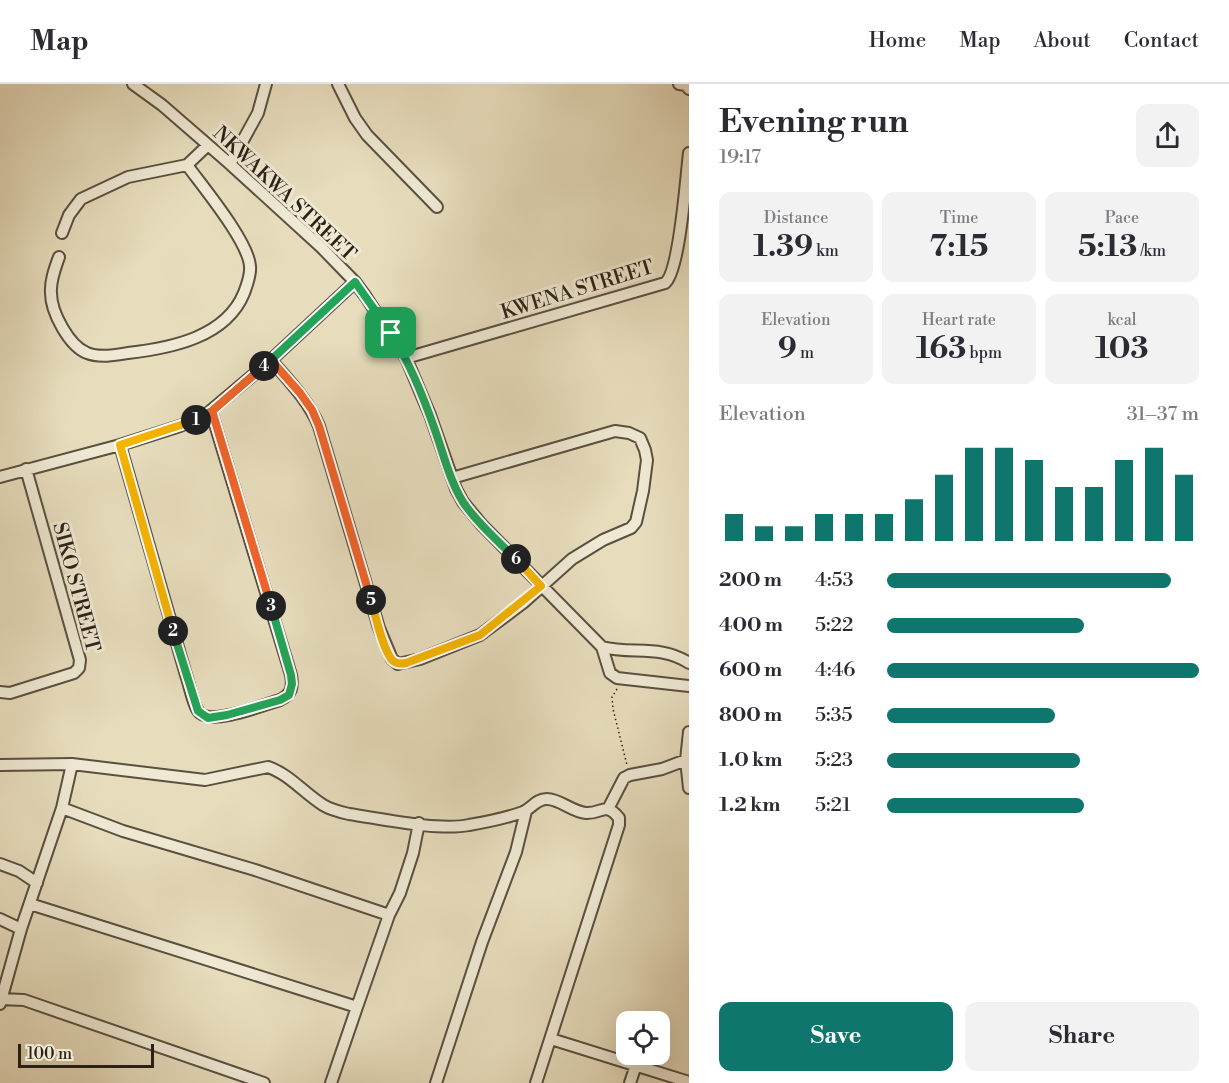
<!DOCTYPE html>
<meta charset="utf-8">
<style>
:root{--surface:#fff;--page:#f2f2f3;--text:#2b2b33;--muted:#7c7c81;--line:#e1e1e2;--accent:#0f766e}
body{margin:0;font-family:"Libre Bodoni",serif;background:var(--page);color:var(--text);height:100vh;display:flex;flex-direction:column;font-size:22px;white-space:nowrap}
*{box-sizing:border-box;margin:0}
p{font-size:20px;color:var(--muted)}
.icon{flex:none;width:33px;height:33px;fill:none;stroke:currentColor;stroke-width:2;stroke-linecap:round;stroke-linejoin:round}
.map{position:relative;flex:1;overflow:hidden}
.drawer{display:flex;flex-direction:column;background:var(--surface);width:540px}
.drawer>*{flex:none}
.buttons{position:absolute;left:616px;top:927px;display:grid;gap:12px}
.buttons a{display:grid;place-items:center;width:54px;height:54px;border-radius:12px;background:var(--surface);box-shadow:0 6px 24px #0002;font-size:30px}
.scale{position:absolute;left:18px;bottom:15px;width:136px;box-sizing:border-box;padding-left:6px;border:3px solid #2b2116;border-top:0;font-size:16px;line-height:21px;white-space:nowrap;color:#2b2116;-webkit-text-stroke:4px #efe9d4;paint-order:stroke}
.pin{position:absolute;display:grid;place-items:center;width:51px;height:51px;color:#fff;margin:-26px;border-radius:12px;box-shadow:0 3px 9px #0006}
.km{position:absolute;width:30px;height:30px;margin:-15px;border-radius:50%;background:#222;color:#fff;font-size:16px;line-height:30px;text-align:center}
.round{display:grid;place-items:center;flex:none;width:63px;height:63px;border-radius:12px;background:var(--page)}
.summary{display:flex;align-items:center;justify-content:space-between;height:102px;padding:0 30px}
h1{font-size:33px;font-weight:700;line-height:45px}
.stats{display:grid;grid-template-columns:repeat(3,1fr);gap:9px;height:102px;padding:6px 30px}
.stats div{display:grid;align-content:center;border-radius:12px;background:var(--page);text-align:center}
.stats b{font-size:30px;font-weight:700}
.stats small{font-size:16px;font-weight:400}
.stats p{font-size:16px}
.chart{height:168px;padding:12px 30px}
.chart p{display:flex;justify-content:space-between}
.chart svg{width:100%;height:108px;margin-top:6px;stroke:var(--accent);stroke-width:6}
.cta{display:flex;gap:12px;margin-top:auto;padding:12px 30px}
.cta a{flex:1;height:69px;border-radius:12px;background:var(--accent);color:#fff;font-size:24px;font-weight:700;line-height:69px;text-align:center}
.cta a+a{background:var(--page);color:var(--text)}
ul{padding:0 30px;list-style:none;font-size:20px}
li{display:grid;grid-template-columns:96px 72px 1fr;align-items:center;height:45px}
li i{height:15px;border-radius:8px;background:var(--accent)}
header{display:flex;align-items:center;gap:36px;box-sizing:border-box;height:84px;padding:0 30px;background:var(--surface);border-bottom:2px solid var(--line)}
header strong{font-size:28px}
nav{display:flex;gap:33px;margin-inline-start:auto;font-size:21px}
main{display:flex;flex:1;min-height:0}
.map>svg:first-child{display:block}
</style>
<header>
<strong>Map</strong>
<nav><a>Home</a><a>Map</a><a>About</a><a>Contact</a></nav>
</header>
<main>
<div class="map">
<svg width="689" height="999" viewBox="0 0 689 999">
<rect width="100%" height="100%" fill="#e7ddbd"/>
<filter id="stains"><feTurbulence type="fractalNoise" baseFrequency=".00333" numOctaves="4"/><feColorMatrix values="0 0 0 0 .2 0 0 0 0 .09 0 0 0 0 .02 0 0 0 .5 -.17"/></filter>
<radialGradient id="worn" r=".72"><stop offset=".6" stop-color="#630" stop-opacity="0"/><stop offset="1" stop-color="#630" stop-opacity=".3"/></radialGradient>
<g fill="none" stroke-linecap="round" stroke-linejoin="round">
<defs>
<path id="minor" d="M133,0L162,21L230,80L321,163L355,198L366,213L406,274L430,331L456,405L463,418L482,441L602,563L610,589L617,594L689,602
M338,0L355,34L367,51L437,123
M679,0L686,1L689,5
M230,80L258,29L266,0
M62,149L69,131L81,115L128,93L187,81
M59,173C55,184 50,197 51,209C51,228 69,262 87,269C99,274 116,271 128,269C172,264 226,253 244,209C247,201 251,191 250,182C248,157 203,103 187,81L208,61
M406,274L665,199C680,187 686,92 689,69
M271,276C289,297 308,316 319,342L379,544L392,575L398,580L420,575L480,551L523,519L572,475L603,456L631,444L636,438L643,407L647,376L645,366L640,354L629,349L615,347L452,394
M120,361L186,591C190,602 192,617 198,627C208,643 264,621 280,616C292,610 293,603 291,591L211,327
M0,393L120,361L180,342L203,333L271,276L355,198
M602,563C632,571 660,560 689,579
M0,608L10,609L74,589L79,584L80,576L26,385
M689,648L686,676L689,704
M72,680L205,696L268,683C289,690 304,709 323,721C331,726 340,728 349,730C383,735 438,747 469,741C487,738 506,734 523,728C532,724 536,715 547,715C560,715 572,728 586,729C602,730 605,717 619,734V741L536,999
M0,681L72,680L62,724L21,845L0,920
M62,724L123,747L255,786L389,831
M608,725L624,694L630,691L662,685L686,676
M0,780L19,787L37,799
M30,820L357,923L389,831L400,809L413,769L419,739
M0,835L21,845
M0,915L24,916L264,999
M551,955L689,998
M331,999L357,923
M436,999L482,858L516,768L526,727
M630,999L636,981"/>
</defs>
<use href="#minor" stroke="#5a5040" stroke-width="14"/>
<path stroke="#2b2116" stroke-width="1.5" stroke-dasharray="1.5 3" stroke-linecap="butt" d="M617,605L612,613L613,625L627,681"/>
<use href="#minor" stroke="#efe9d4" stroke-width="10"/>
</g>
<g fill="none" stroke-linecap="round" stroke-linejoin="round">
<defs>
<path id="split-1" d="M196,336L212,327L271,276L355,198L391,249"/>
<path id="split-2" d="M173,547L120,361L196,336"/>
<path id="split-3" d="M173,547L198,627L208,634L227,631L280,616L289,611L292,600L291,591L271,522"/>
<path id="split-4" d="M264,282L212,327L271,522"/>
<path id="split-5" d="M264,282L271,276L300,309L312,326L319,342L371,516"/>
<path id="split-6" d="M371,516C376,533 382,563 392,576C396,580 401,580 406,579L480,551L541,502L516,475"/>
<path id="split-7" d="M391,249C411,281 424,314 436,349C444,372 450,397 463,418C477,439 498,457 516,475"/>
</defs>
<use href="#split-1" stroke="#fff" stroke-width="12"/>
<use href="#split-2" stroke="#fff" stroke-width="12"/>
<use href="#split-3" stroke="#fff" stroke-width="12"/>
<use href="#split-4" stroke="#fff" stroke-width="12"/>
<use href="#split-5" stroke="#fff" stroke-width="12"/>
<use href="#split-6" stroke="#fff" stroke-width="12"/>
<use href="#split-7" stroke="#fff" stroke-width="12"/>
<use href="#split-1" stroke="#22a559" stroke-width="8"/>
<use href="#split-2" stroke="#f5b400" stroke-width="8"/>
<use href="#split-3" stroke="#22a559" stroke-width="8"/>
<use href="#split-4" stroke="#f0652b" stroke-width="8"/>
<use href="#split-5" stroke="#f0652b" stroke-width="8"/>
<use href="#split-6" stroke="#f5b400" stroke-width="8"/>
<use href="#split-7" stroke="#22a559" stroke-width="8"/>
</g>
<g text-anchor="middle" stroke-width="6" stroke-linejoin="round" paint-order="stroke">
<g font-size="20" fill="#2b2116" stroke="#efe9d4">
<text transform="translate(285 109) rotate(43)" y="7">NKWAKWA STREET</text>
<text transform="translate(577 205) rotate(-17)" y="7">KWENA STREET</text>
<text transform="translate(77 503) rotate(75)" y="7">SIKO STREET</text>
</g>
</g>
<rect width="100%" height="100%" filter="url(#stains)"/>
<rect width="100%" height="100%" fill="url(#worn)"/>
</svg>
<div class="buttons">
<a><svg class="icon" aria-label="locate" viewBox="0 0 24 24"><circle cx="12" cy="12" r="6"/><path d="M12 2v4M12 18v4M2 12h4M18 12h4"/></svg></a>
</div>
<div class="scale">100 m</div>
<div class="pin" style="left:391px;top:249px;background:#1e9e55"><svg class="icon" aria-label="arrive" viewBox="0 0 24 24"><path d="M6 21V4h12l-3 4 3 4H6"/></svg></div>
<b class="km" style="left:196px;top:336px">1</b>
<b class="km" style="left:173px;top:547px">2</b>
<b class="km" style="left:271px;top:522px">3</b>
<b class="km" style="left:264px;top:282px">4</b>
<b class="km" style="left:371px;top:516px">5</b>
<b class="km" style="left:516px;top:475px">6</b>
</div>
<section class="drawer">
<div class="summary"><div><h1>Evening run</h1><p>19:17</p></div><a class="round"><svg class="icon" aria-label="share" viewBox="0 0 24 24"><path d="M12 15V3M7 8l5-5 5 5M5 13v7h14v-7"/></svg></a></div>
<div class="stats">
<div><p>Distance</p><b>1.39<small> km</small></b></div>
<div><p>Time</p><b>7:15</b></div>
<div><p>Pace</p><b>5:13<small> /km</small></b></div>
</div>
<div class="stats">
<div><p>Elevation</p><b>9<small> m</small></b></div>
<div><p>Heart rate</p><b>163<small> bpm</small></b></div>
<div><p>kcal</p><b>103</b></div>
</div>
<div class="chart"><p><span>Elevation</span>31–37 m</p>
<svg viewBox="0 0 160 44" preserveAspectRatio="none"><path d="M5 44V33M15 44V38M25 44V38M35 44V33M45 44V33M55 44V33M65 44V27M75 44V17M85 44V6M95 44V6M105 44V11M115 44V22M125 44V22M135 44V11M145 44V6M155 44V17"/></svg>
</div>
<ul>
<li><b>200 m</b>4:53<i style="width:91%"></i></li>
<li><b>400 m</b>5:22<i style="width:63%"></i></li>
<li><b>600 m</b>4:46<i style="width:100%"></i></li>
<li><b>800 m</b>5:35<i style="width:54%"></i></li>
<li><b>1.0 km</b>5:23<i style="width:62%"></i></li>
<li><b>1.2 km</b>5:21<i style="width:63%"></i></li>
</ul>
<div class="cta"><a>Save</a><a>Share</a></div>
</section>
</main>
